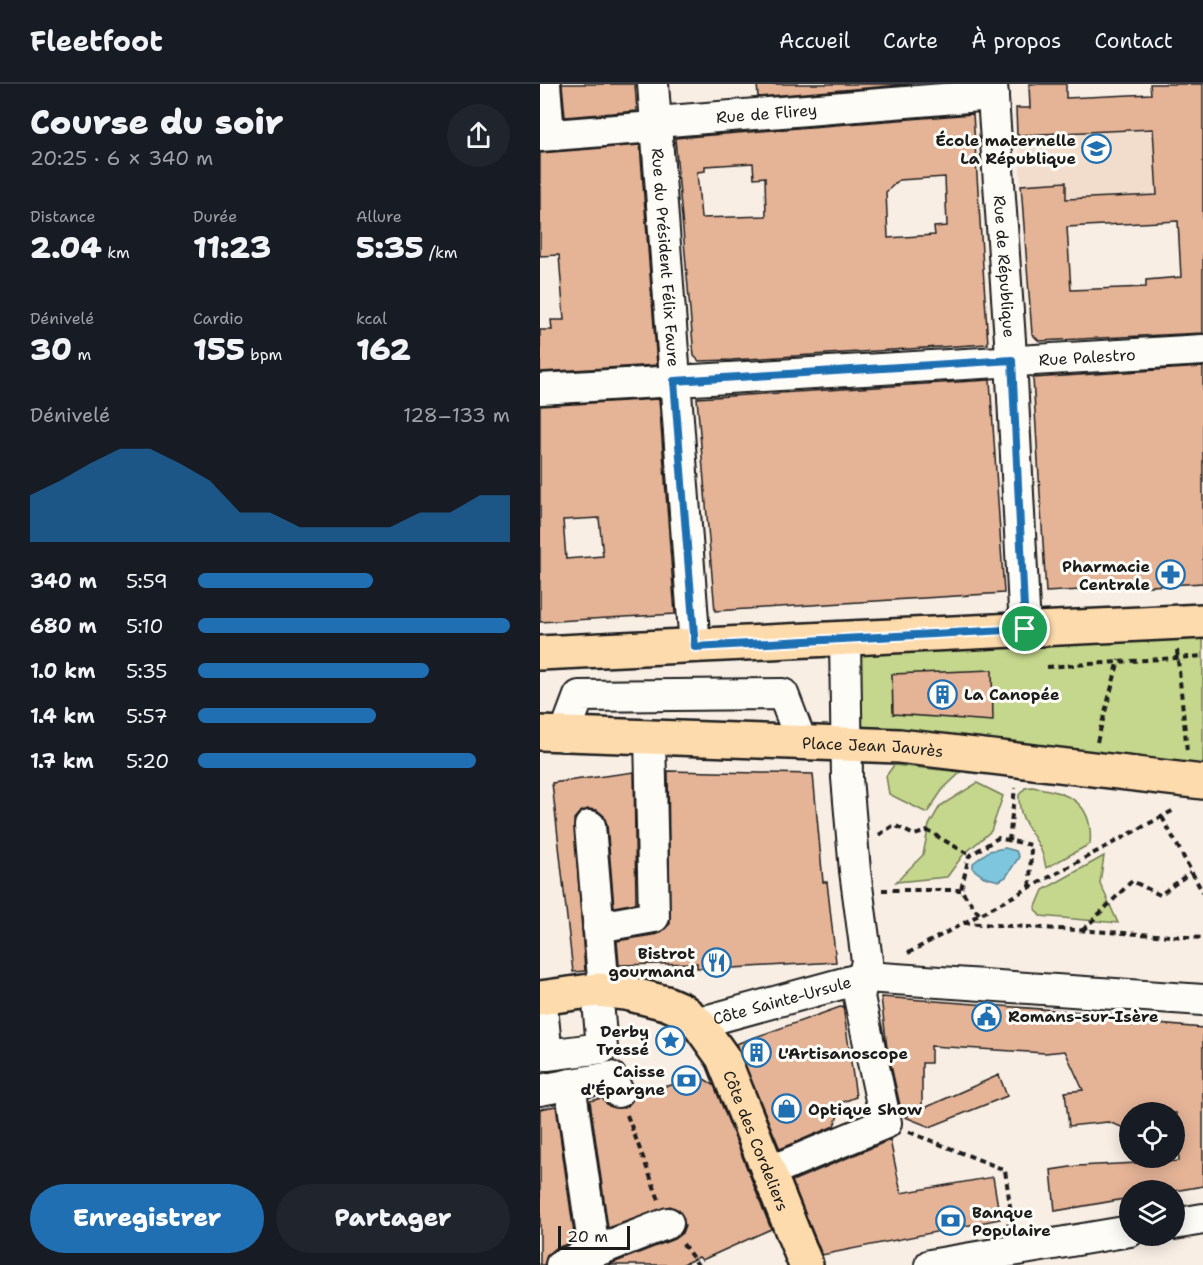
<!DOCTYPE html>
<html lang="fr">
<meta charset="utf-8">
<style>
:root{--surface:#171b24;--page:#20242c;--text:#f1f3f6;--muted:#9ea1a6;--line:#363941;--accent:#1f6fb2}
body{margin:0;font-family:"Shantell Sans",sans-serif;background:var(--page);color:var(--text);height:100vh;display:flex;flex-direction:column;font-size:22px;white-space:nowrap}
*{box-sizing:border-box;margin:0}
p{font-size:20px;color:var(--muted)}
.icon{flex:none;width:33px;height:33px;fill:none;stroke:currentColor;stroke-width:2;stroke-linecap:round;stroke-linejoin:round}
.map{position:relative;flex:1;overflow:hidden}
.panel{display:flex;flex-direction:column;background:var(--surface);width:540px}
.panel>*{flex:none}
.fabs{position:absolute;left:579px;top:1018px;display:grid;gap:12px}
.fabs a{display:grid;place-items:center;width:66px;height:66px;border-radius:50%;background:var(--surface);box-shadow:0 3px 15px #0003;font-size:30px}
.scale{position:absolute;left:18px;bottom:15px;width:72px;box-sizing:border-box;padding-left:6px;border:3px solid #1c1c1c;border-top:0;font-size:16px;line-height:21px;white-space:nowrap;color:#1c1c1c;-webkit-text-stroke:4px #fdfcf7;paint-order:stroke}
.pin{position:absolute;display:grid;place-items:center;width:51px;height:51px;color:#fff;margin:-26px;border:3px solid #fff;border-radius:50%;box-shadow:0 2px 6px #0007}
.round{display:grid;place-items:center;flex:none;width:63px;height:63px;border-radius:32px;background:var(--page)}
.head{display:flex;align-items:center;justify-content:space-between;height:102px;padding:0 30px}
h1{font-size:33px;font-weight:800;line-height:45px}
.metrics{display:grid;grid-template-columns:repeat(3,1fr);gap:9px;height:102px;padding:6px 30px}
.metrics div{display:grid;align-content:center}
.metrics b{font-size:30px;font-weight:800}
.metrics small{font-size:16px;font-weight:400}
.metrics p{font-size:16px}
.chart{height:168px;padding:12px 30px}
.chart p{display:flex;justify-content:space-between}
.chart svg{width:100%;height:108px;margin-top:6px;fill:var(--accent);opacity:.7}
.cta{display:flex;gap:12px;margin-top:auto;padding:12px 30px}
.cta a{flex:1;height:69px;border-radius:36px;background:var(--accent);color:#fff;font-size:24px;font-weight:800;line-height:69px;text-align:center}
.cta a+a{background:var(--page);color:var(--text)}
ul{padding:0 30px;list-style:none;font-size:20px}
li{display:grid;grid-template-columns:96px 72px 1fr;align-items:center;height:45px}
li i{height:15px;border-radius:8px;background:var(--accent)}
header{display:flex;align-items:center;gap:36px;box-sizing:border-box;height:84px;padding:0 30px;background:var(--surface);border-bottom:2px solid var(--line)}
header strong{font-size:28px}
nav{display:flex;gap:33px;margin-inline-start:auto;font-size:21px}
main{display:flex;flex:1;min-height:0}
.map>svg:first-child{display:block}
</style>
<header>
<strong>Fleetfoot</strong>
<nav><a>Accueil</a><a>Carte</a><a>À propos</a><a>Contact</a></nav>
</header>
<main>
<section class="panel">
<div class="head"><div><h1>Course du soir</h1><p>20:25 · 6 × 340 m</p></div><a class="round"><svg class="icon" aria-label="share" viewBox="0 0 24 24"><path d="M12 15V3M7 8l5-5 5 5M5 13v7h14v-7"/></svg></a></div>
<div class="metrics">
<div><p>Distance</p><b>2.04<small> km</small></b></div>
<div><p>Durée</p><b>11:23</b></div>
<div><p>Allure</p><b>5:35<small> /km</small></b></div>
</div>
<div class="metrics">
<div><p>Dénivelé</p><b>30<small> m</small></b></div>
<div><p>Cardio</p><b>155<small> bpm</small></b></div>
<div><p>kcal</p><b>162</b></div>
</div>
<div class="chart"><p><span>Dénivelé</span>128–133 m</p>
<svg viewBox="0 0 160 44" preserveAspectRatio="none"><path d="M0 44V25L10 19L20 12L30 6L40 6L50 12L60 19L70 32L80 32L90 38L100 38L110 38L120 38L130 32L140 32L150 25L160 25V44z"/></svg>
</div>
<ul>
<li><b>340 m</b>5:59<i style="width:56%"></i></li>
<li><b>680 m</b>5:10<i style="width:100%"></i></li>
<li><b>1.0 km</b>5:35<i style="width:74%"></i></li>
<li><b>1.4 km</b>5:57<i style="width:57%"></i></li>
<li><b>1.7 km</b>5:20<i style="width:89%"></i></li>
</ul>
<div class="cta"><a>Enregistrer</a><a>Partager</a></div>
</section>
<div class="map">
<svg width="663" height="1181" viewBox="0 0 663 1181">
<rect width="100%" height="100%" fill="#f8eee4"/>
<filter id="ink" filterUnits="userSpaceOnUse"><feTurbulence type="fractalNoise" baseFrequency=".0167" numOctaves="2"/><feDisplacementMap in="SourceGraphic" scale="12" xChannelSelector="R" yChannelSelector="G"/><feConvolveMatrix kernelMatrix="1 2 1 2 8 2 1 2 1" color-interpolation-filters="sRGB"/></filter>
<g filter="url(#ink)">
<path fill="#f2ddcd" d="M633,16L637,109L526,115V98L481,101L476,24Z"/>
<path fill="#c5d78c" stroke="#707a54" stroke-width="1.5" d="M663,545V685L319,649L317,561Z
M354,681L421,688L403,705L387,729L349,710L346,692Z
M437,699L463,712L451,747L423,771L407,793L356,798L383,771L389,741L400,722Z
M492,703C528,708 554,718 550,760L506,784C502,752 478,744 479,711L485,704Z
M564,772L560,799L578,839L500,832L495,825L503,806Z"/>
<path fill="#7dc6de" stroke="#568290" stroke-width="1.5" d="M465,764L476,767L479,773L466,793L459,797L444,793L433,785V779L449,767Z"/>
<path fill="#e5b497" stroke="#1c1c1c" stroke-width="1.5" fill-rule="evenodd" d="M22,0H95L97,27L25,33Z
M217,0H374L218,13Z
M489,0H526V14L611,10L610,0H663V249L499,257L492,250L481,101L526,98V115L617,111L613,45L477,51L476,24H490ZM638,137L641,193L606,196V203L531,206L527,143Z
M433,30L448,260L192,276L159,277L154,272L135,54ZM213,79L214,94L225,93L226,132L161,134L157,88L165,87V82ZM405,93L407,142L394,143L395,151L348,154L346,108L359,96Z
M100,61L117,281L0,288V246H12L11,236H24L19,171L0,172V69Z
M663,283V499L506,508L493,294Z
M450,296L464,509L175,527L157,314Z
M119,315L135,530L0,538V322ZM59,434L63,472L26,475L23,436Z
M452,586L453,637L353,630L352,590Z
M128,687L273,690L283,798H287L296,878L192,884H157V879L79,881L77,857L118,850L130,840Z
M94,688L96,819L74,823L67,741L64,732L57,726L48,725L40,728L34,735L45,887L33,888L12,699Z
M341,913L607,933L606,939L663,944V1102L634,1107H590V1114L515,1127L511,1086L537,1082L639,1077L636,1029H590V1046L568,1038L529,1042L525,1008L543,1006L525,967L505,969L391,962V979H382V1025L459,991L467,1012L390,1043L365,1033L369,1031L361,1026L347,964Z
M303,922L316,1013L303,1018L294,1042L240,1065L196,960Z
M164,995L174,1001L231,1145L162,1176L159,1173L141,1181H68L134,1155L142,1149L145,1141L139,1126L130,1122L68,1144L50,1017L62,1014L69,1022L85,1024L92,1017L95,1008Z
M16,1022L35,1157L14,1165L7,1171L4,1181H0V1025Z
M350,1056L361,1109L453,1093L460,1135L282,1171L252,1097Z"/>
<g fill="none" stroke-linecap="round" stroke-linejoin="round">
<defs>
<g id="minor">
<path d="M5,0L9,51"/>
<path id="s1" d="M113,0L155,563"/>
<path id="s2" d="M452,0L470,256L485,545"/>
<path id="s3" d="M0,52L101,44L129,37L453,11"/>
<path id="s4" d="M0,305L663,266"/>
<path d="M24,652L39,612L243,610L261,657"/>
<path d="M50,742L64,906"/>
<path d="M58,843L114,833L110,652"/>
<path d="M1,914L7,971L62,964L57,906"/>
<path id="s5" d="M158,939L326,893L663,916"/>
<path d="M30,1000L54,1166"/>
<path d="M0,1006L71,993L78,1008"/>
<path d="M228,1088L346,1039L319,913L327,877L315,787L307,694L305,555"/>
<path d="M634,1140L663,1135"/>
<path d="M21,1181L128,1139"/>
<path d="M390,1181L590,1147"/>
</g>
<g id="major">
<path d="M0,569L663,537"/>
<path id="s6" d="M0,649L359,662L663,698"/>
<path id="s7" d="M0,914L57,906L86,909L126,919L142,926L158,939L183,974L266,1181"/>
</g>
</defs>
<use href="#minor" stroke="#1c1c1c" stroke-width="34"/>
<use href="#major" stroke="#1c1c1c" stroke-width="38"/>
<path stroke="#1c1c1c" stroke-width="4" stroke-dasharray="6 4.5" stroke-linecap="butt" d="M637,566L647,668
M507,583L663,572
M557,658L579,576
M622,733L663,809
M339,751L354,741L374,751L388,747L430,771
M469,757L475,704
M342,806H421
M439,830L421,806L429,772L458,754L491,761L490,803
M424,839L663,854
M543,846L592,797L620,811L651,788
M368,869L636,725
M87,1031L119,1116
M369,1048L465,1086L470,1122L468,1142
M143,1160L158,1181"/>
<use href="#minor" stroke="#fdfcf7" stroke-width="30"/>
<use href="#major" stroke="#fedbac" stroke-width="33"/>
</g>
</g>
<g fill="none" stroke-linecap="round" stroke-linejoin="round" filter="url(#ink)">
<defs>
<path id="route" d="M472,276L485,545L155,563L134,297Z"/>
</defs>
<use href="#route" stroke="#fff" stroke-width="12"/>
<use href="#route" stroke="#1f6fb2" stroke-width="8"/>
</g>
<defs>
<symbol id="school-ring" viewBox="-11 -11 22 22"><circle r="9.5" fill="#fdfcf7" stroke="#1f6fb2" stroke-width="1.5"/><path d="M0-5L7-2L0 1L-7-2ZM-4 1L0 2.5L4 1V4Q0 6-4 4Z" fill="#1f6fb2"/></symbol>
<symbol id="pharmacy-ring" viewBox="-11 -11 22 22"><circle r="9.5" fill="#fdfcf7" stroke="#1f6fb2" stroke-width="1.5"/><path d="M-2-6h4v4h4v4h-4v4h-4v-4h-4v-4h4Z" fill="#1f6fb2"/></symbol>
<symbol id="building-ring" viewBox="-11 -11 22 22"><circle r="9.5" fill="#fdfcf7" stroke="#1f6fb2" stroke-width="1.5"/><path d="M-4-6H4V6H1V3H-1V6H-4ZM-2.5-4.3h1.7v1.8h-1.7ZM.8-4.3h1.7v1.8H.8ZM-2.5-1h1.7V.8h-1.7ZM.8-1h1.7V.8H.8Z" fill="#1f6fb2"/></symbol>
<symbol id="restaurant-ring" viewBox="-11 -11 22 22"><circle r="9.5" fill="#fdfcf7" stroke="#1f6fb2" stroke-width="1.5"/><path d="M-5-6h1v4h1v-4h1v4h1v-4h1v5L-1.5 .5V6h-2V.5L-5-1ZM5-6V6H3V1.5H1.5Q1.5-4 5-6Z" fill="#1f6fb2"/></symbol>
<symbol id="civic-ring" viewBox="-11 -11 22 22"><circle r="9.5" fill="#fdfcf7" stroke="#1f6fb2" stroke-width="1.5"/><path d="M-.6-6.5H3V-4.5H.6V-3L4-1V1h2V6H-6V1h2V-1L-.6-3ZM-1.2 2.5V6h2.4V2.5Z" fill="#1f6fb2"/></symbol>
<symbol id="sight-ring" viewBox="-11 -11 22 22"><circle r="9.5" fill="#fdfcf7" stroke="#1f6fb2" stroke-width="1.5"/><path d="M0-6L1.8-2.2L6-1.7L2.9 1.2L3.7 5.4L0 3.3L-3.7 5.4L-2.9 1.2L-6-1.7L-1.8-2.2Z" fill="#1f6fb2"/></symbol>
<symbol id="bank-ring" viewBox="-11 -11 22 22"><circle r="9.5" fill="#fdfcf7" stroke="#1f6fb2" stroke-width="1.5"/><path d="M-6-4H6V4H-6ZM0-2.3a2.3 2.3 0 1 0 0 4.6a2.3 2.3 0 1 0 0-4.6Z" fill="#1f6fb2"/></symbol>
<symbol id="shop-ring" viewBox="-11 -11 22 22"><circle r="9.5" fill="#fdfcf7" stroke="#1f6fb2" stroke-width="1.5"/><path d="M-5-2.5h2.3a2.7 3.5 0 0 1 5.4 0H5L5.5 6h-11ZM-1.5-2.5h3a1.5 2.3 0 0 0-3 0Z" fill="#1f6fb2"/></symbol>
</defs>
<g fill-rule="evenodd">
<use href="#school-ring" x="540" y="48" width="33" height="33"/>
<use href="#pharmacy-ring" x="614" y="474" width="33" height="33"/>
<use href="#building-ring" x="386" y="594" width="33" height="33"/>
<use href="#restaurant-ring" x="160" y="862" width="33" height="33"/>
<use href="#civic-ring" x="430" y="916" width="33" height="33"/>
<use href="#sight-ring" x="114" y="940" width="33" height="33"/>
<use href="#building-ring" x="200" y="952" width="33" height="33"/>
<use href="#bank-ring" x="130" y="980" width="33" height="33"/>
<use href="#shop-ring" x="230" y="1008" width="33" height="33"/>
<use href="#bank-ring" x="394" y="1120" width="33" height="33"/>
</g>
<g text-anchor="middle" stroke-width="6" stroke-linejoin="round" paint-order="stroke">
<g font-size="16" fill="#1c1c1c" stroke="#fdfcf7">
<text dy="6" stroke="none"><textPath href="#s3" startOffset="228">Rue de Flirey</textPath></text>
<text dy="6" stroke="none"><textPath href="#s1" startOffset="174">Rue du Président Félix Faure</textPath></text>
<text dy="6" stroke="none"><textPath href="#s2" startOffset="183">Rue de République</textPath></text>
<text dy="6" stroke="none"><textPath href="#s4" startOffset="548">Rue Palestro</textPath></text>
<text dy="6" stroke="none"><textPath href="#s6" startOffset="333">Place Jean Jaurès</textPath></text>
<text dy="6" stroke="none"><textPath href="#s5" startOffset="87">Côte Sainte-Ursule</textPath></text>
<text dy="6" stroke="none"><textPath href="#s7" startOffset="298">Côte des Cordeliers</textPath></text>
</g>
<g font-size="16" font-weight="bold" fill="#1c1c1c" stroke="#fdfcf7" text-anchor="end">
<text x="536" y="62">École maternelle<tspan x="536" dy="18">La République</tspan></text>
<text x="610" y="488">Pharmacie<tspan x="610" dy="18">Centrale</tspan></text>
<text x="424" y="616" text-anchor="start">La Canopée</text>
<text x="155" y="875">Bistrot<tspan x="155" dy="18">gourmand</tspan></text>
<text x="468" y="938" text-anchor="start">Romans-sur-Isère</text>
<text x="109" y="953">Derby<tspan x="109" dy="18">Tressé</tspan></text>
<text x="238" y="975" text-anchor="start">L'Artisanoscope</text>
<text x="125" y="993">Caisse<tspan x="125" dy="18">d'Épargne</tspan></text>
<text x="268" y="1031" text-anchor="start">Optique Show</text>
<text x="432" y="1134" text-anchor="start">Banque<tspan x="432" dy="18">Populaire</tspan></text>
</g>
</g>
</svg>
<div class="fabs">
<a><svg class="icon" aria-label="locate" viewBox="0 0 24 24"><circle cx="12" cy="12" r="6"/><path d="M12 2v4M12 18v4M2 12h4M18 12h4"/></svg></a>
<a><svg class="icon" aria-label="layers" viewBox="0 0 24 24"><path d="M12 4l9 5-9 5-9-5zM3 14l9 5 9-5"/></svg></a>
</div>
<div class="scale">20 m</div>
<div class="pin" style="left:485px;top:545px;background:#1e9e55"><svg class="icon" aria-label="arrive" viewBox="0 0 24 24"><path d="M6 21V4h12l-3 4 3 4H6"/></svg></div>
</div>
</main>
